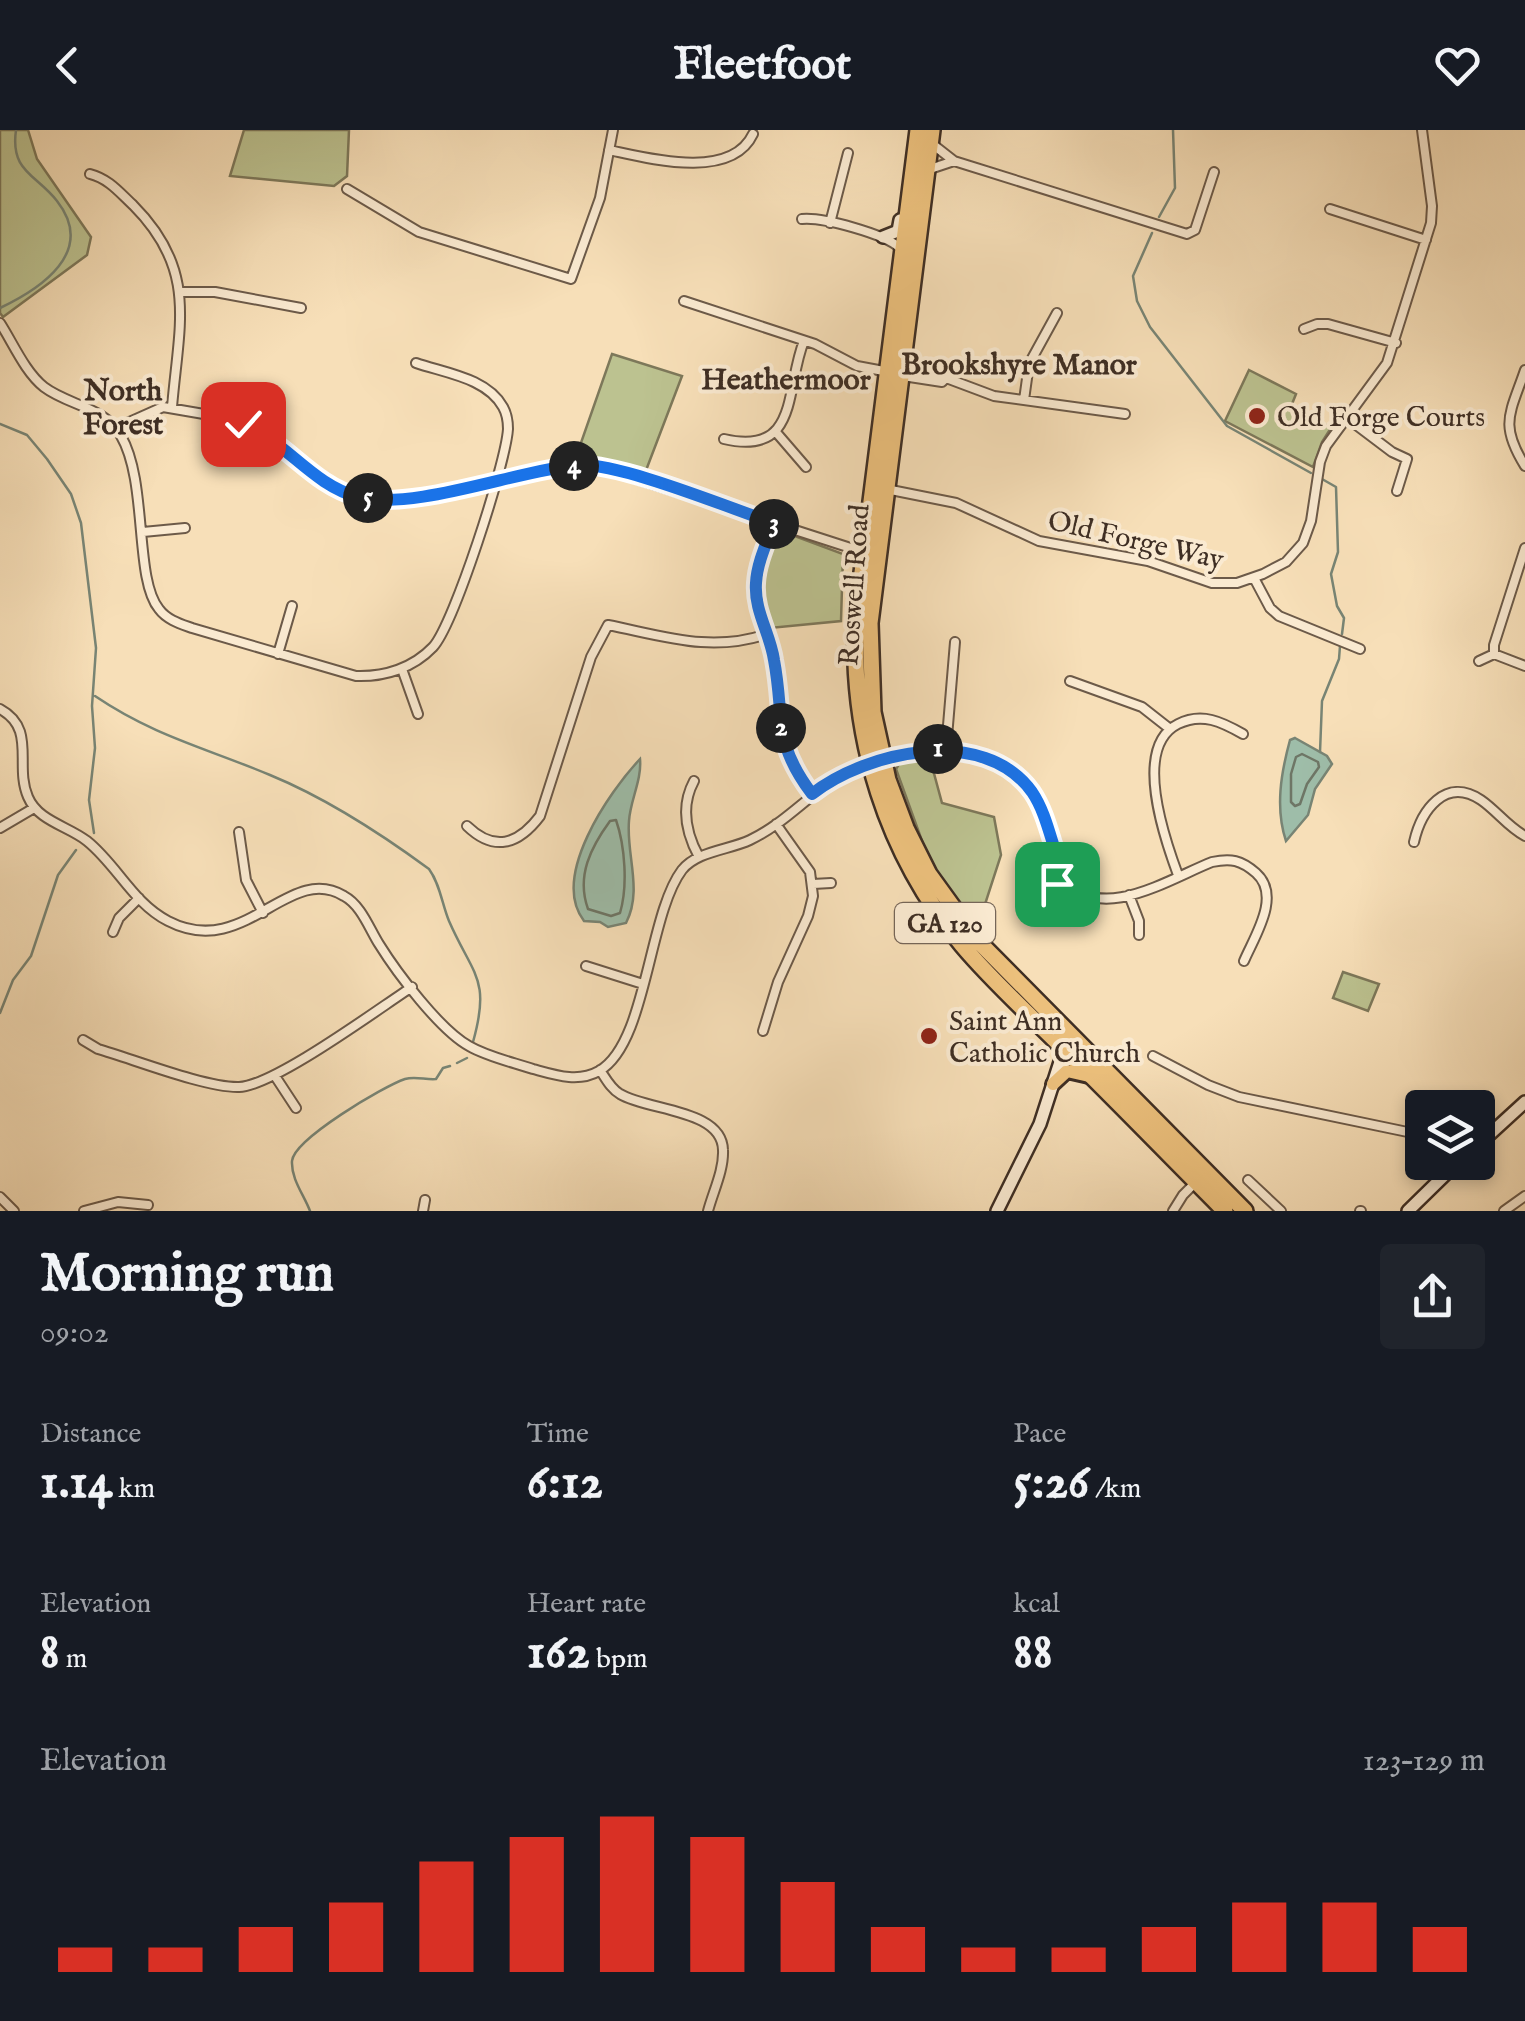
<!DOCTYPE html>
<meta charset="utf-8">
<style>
:root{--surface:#171b24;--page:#20242c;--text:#f1f3f6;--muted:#9ea1a6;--accent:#d93025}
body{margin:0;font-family:"IM FELL English",serif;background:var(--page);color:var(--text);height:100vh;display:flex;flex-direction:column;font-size:38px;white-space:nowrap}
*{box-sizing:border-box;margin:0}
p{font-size:32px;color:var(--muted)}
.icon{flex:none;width:55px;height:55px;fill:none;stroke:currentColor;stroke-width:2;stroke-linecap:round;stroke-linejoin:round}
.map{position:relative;height:1081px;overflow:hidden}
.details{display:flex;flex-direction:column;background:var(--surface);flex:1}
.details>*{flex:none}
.controls{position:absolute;left:1405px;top:960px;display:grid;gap:20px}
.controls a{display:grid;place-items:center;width:90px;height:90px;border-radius:10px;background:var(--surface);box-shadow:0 5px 15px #0003;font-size:50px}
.pin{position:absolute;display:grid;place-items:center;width:85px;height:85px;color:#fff;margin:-42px;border-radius:20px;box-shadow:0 5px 15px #0006}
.km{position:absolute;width:50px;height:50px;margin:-25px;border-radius:50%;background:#222;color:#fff;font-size:28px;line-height:50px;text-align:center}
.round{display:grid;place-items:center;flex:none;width:105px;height:105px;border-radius:10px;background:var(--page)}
.head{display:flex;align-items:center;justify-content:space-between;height:170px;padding:0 40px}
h1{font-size:55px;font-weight:700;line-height:75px}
.stats{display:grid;grid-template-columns:repeat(3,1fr);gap:15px;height:170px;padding:10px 40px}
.stats div{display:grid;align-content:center}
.stats b{font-size:50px;font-weight:700}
.stats small{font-size:28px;font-weight:400}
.stats p{font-size:28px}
.chart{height:280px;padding:20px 40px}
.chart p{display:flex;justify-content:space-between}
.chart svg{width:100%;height:180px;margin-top:10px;stroke:var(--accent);stroke-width:6}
header{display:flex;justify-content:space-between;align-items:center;height:130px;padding:0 40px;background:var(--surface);font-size:45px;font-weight:700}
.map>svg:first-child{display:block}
</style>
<header><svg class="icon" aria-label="back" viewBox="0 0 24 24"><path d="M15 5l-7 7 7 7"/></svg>Fleetfoot<svg class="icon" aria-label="heart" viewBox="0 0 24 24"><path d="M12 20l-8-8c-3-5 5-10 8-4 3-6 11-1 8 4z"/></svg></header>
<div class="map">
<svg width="1525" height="1081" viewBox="0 0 1525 1081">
<rect width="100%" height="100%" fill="#f7dfb8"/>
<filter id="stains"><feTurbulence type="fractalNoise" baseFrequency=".002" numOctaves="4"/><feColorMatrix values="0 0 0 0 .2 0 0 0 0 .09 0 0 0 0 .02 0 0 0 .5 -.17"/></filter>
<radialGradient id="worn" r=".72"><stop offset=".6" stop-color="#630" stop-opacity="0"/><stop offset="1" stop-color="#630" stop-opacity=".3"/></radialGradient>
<path fill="#bcc290" stroke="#7d785a" stroke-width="2.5" d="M0,0H28L37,29L91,107L87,125L3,187L0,183Z
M244,0H349L347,46L334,56L230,46Z
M612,224L682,246L645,343L576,327Z
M1249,240L1296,264L1292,274L1331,298L1322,312L1313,337L1225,291Z
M777,402H784L843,424L841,491L770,498C758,464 760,434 777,402Z
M929,625L942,673L994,687L1001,725L977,799L930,733L896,639L901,631Z
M1343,842L1379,854L1368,881L1333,868Z"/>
<path fill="#9ebda9" stroke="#788474" stroke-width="2.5" d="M1295,608L1327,626L1332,634L1315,659L1308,685L1286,711C1275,678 1281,643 1290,610Z
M640,629C642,650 630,671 629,691C626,725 643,760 626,793L608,797L600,792L584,791C550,747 609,662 640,629Z"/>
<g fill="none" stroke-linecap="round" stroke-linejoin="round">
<path stroke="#6e7666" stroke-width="2.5" d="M1302,624L1318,632L1319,637L1307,654L1300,674L1295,676L1291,672V644L1296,627Z
M616,690C625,716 628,756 620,783L611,786L588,779C576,746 591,717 610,691Z"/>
<path stroke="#788474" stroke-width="2.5" d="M1159,87L1175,58L1173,0
M1152,103L1133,146L1137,171L1150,197L1227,296L1311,343
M0,178C40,159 97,122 57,71C36,44 10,42 16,0
M0,294L27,305L47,329L71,364L81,393L96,518L92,576L95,618L89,670L94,703
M1322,349L1336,357L1338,422L1331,444L1337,476L1344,488L1342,504
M95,566C154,606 206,618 270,645C326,668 380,703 429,739C440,754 442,774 449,791C473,846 491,848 473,912
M1320,622L1322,571L1339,529L1340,516
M0,883L13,850L31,826L58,745L76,720
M457,933L467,928
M310,1081C304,1065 291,1049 292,1031C294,1009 384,956 405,949C415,946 426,950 436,949L443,938L450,936"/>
<defs>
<path id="street" d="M931,13L954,31L1187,104L1195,100L1214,42
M609,20C647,28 731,51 753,4
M927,40L954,31
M90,44C109,49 119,62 133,75C198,140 179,194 172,277
M347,59L419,102L571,149L600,68L613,0
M1330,79L1426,110
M802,89C823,87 885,104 900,118
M830,93L848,23
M180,162H215L301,178
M684,171L815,214L857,236L889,242
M0,193C13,213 25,242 44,257C69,276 104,276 121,306C148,352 134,449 159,479C167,490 181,494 192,498L356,546C385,547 413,538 433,517C454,494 506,333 508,299C508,291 507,284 503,277C487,248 445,243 416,233
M1304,199L1317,194H1328L1396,213
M1525,240C1510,284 1499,294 1525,336
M902,242L905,239L943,244L946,248L994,266L1125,284
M903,246L942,252L946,248
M1024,270L1029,234L1057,183
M1347,288L1392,322L1407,329L1397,361
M116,298L163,277L227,288L267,305L330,355L356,366L373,369L404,368L577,335L597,336L863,422
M775,301L806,337
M724,309C800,327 785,257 804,211
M886,359L956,373L1039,411L1148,431L1212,453H1237L1263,444L1286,432L1303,413L1311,391L1320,332L1326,316L1387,233L1431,93L1432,76L1422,0
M774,393C767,412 757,433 756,454C754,481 770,504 774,530C785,589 772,610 812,664
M143,402L185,398
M1525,418L1494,515V524L1525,536
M1254,448L1270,478L1279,486L1360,519
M278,524L292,476
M1479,531L1494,524
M402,539L418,584
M1070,551L1142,577L1170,599
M0,579C37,599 14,635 28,667C38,691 68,696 87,711C117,735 133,773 168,791C245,831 288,732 344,766C361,775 369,798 379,814C397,843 440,900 469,916C488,927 512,932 533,939C555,945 578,953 599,941C647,914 648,785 682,740C697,721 729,720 750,710C796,688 819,648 871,634
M946,619L955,512
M885,630C903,626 921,620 939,620C976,618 1023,640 1039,674C1050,698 1053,725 1066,749C1099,795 1171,748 1212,732C1231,728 1241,730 1256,743C1282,766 1254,807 1244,831
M694,651C680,677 686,703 699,727
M467,696C494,722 518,715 540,686L591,527L608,495C664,506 711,523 767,504
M0,698L34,678
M239,702L246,750L263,783
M1414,712C1421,681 1445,646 1481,670C1497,681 1508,697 1525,706
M1178,745C1165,710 1132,617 1178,594C1202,582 1222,592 1243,604
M813,754L831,753
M1042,763L1066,749
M1129,765L1139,791V805
M113,802L119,788L139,768
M586,836L643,854
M763,901L778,852L808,786L813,766L810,742L776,694
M83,910L98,919C133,929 206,958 239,957C274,956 378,879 412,857
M1153,926L1208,955L1239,967L1422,1005
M600,940C606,949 611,959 620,964C648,981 722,979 723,1020C724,1040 713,1062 708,1081
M275,946L296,978
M1248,1050L1281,1081
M0,1067L14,1081
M84,1081L118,1072L148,1075
M423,1081L425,1070
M1173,1081L1183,1065L1196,1052
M1360,1081H1361
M1504,1081L1525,1066"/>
<path id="secondary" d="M883,107L898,101L900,90
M1478,1015L1525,972
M997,1081L1040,994L1060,932L1070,916
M1408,1081L1458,1032"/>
<path id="primary" d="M1053,954L1067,941L1089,946"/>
<path id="highway" d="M918,0L856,490C851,609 886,723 962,815C993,852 1030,885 1064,919C1118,972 1171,1027 1225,1081
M932,0L870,493L873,582L888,650L906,698L929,744L976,809L1245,1081"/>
</defs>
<use href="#street" stroke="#6c5a49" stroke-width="12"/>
<use href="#secondary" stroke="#3e2e24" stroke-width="16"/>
<use href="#primary" stroke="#3e2e24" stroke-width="18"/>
<use href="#highway" stroke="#3e2e24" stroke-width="20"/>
<use href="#street" stroke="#faead1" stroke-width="8"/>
<use href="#secondary" stroke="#faead1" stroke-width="11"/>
<use href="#primary" stroke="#ecc07c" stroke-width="12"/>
<use href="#highway" stroke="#ecc07c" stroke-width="15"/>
</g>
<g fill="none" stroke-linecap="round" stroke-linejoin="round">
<defs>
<path id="route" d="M243,294C286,311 312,355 358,367C414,381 516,341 576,335C619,332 729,378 774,393C767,412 757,433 756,453C754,481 770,503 774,530C785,588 772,611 812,664C867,621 984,595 1032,662C1049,687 1052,721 1066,749L1057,754"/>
</defs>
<use href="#route" stroke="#fff" stroke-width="20"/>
<use href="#route" stroke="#1a73e8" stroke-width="12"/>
</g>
<g fill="#8f2418" stroke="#faead1" stroke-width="4">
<circle cx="1257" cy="286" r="10"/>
<circle cx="929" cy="906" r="10"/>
</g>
<g text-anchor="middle" stroke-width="8" stroke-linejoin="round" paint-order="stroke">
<rect fill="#faead1" stroke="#766658" stroke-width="2.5" x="895" y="773" width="100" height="40" rx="8"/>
<g font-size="25" font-weight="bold" fill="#3e2e24">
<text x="945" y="802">GA 120</text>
</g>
<g font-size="28" fill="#3e2e24" stroke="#faead1" text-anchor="start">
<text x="1277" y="296">Old Forge Courts</text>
<text x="949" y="900">Saint Ann<tspan x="949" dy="32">Catholic Church</tspan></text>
</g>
<g font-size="28" fill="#3e2e24" stroke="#faead1">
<text transform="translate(1136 409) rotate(13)" y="10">Old Forge Way</text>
<text transform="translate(853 455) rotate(-86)" y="10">Roswell Road</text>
</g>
<g font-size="30" font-weight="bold" fill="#3e2e24" stroke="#faead1">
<text x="1019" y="244">Brookshyre Manor</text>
<text x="786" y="259">Heathermoor</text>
<text x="123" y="270">North<tspan x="123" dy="34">Forest</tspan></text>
</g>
</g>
<rect width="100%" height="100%" filter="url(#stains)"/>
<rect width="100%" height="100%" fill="url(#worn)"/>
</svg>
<div class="controls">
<a><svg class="icon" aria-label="layers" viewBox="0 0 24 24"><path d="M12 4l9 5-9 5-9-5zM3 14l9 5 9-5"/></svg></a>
</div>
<div class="pin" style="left:1057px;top:754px;background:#1e9e55"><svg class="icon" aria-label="arrive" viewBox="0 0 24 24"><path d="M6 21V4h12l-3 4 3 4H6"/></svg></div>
<div class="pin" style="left:243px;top:294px;background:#d93025"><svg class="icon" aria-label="check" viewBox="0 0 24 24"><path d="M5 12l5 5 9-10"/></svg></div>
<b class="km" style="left:938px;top:619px">1</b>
<b class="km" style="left:781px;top:598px">2</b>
<b class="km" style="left:774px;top:394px">3</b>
<b class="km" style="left:574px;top:336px">4</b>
<b class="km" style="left:368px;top:368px">5</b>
</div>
<section class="details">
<div class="head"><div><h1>Morning run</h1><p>09:02</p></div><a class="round"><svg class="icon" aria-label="share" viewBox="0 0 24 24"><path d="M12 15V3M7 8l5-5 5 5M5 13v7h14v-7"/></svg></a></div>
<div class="stats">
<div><p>Distance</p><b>1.14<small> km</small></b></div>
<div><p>Time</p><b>6:12</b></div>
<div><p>Pace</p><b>5:26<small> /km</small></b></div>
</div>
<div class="stats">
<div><p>Elevation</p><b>8<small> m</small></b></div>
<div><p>Heart rate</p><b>162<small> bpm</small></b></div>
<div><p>kcal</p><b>88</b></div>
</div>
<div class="chart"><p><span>Elevation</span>123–129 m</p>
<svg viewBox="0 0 160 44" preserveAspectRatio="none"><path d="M5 44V38M15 44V38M25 44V33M35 44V27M45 44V17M55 44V11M65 44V6M75 44V11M85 44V22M95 44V33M105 44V38M115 44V38M125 44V33M135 44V27M145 44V27M155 44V33"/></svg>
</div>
</section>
